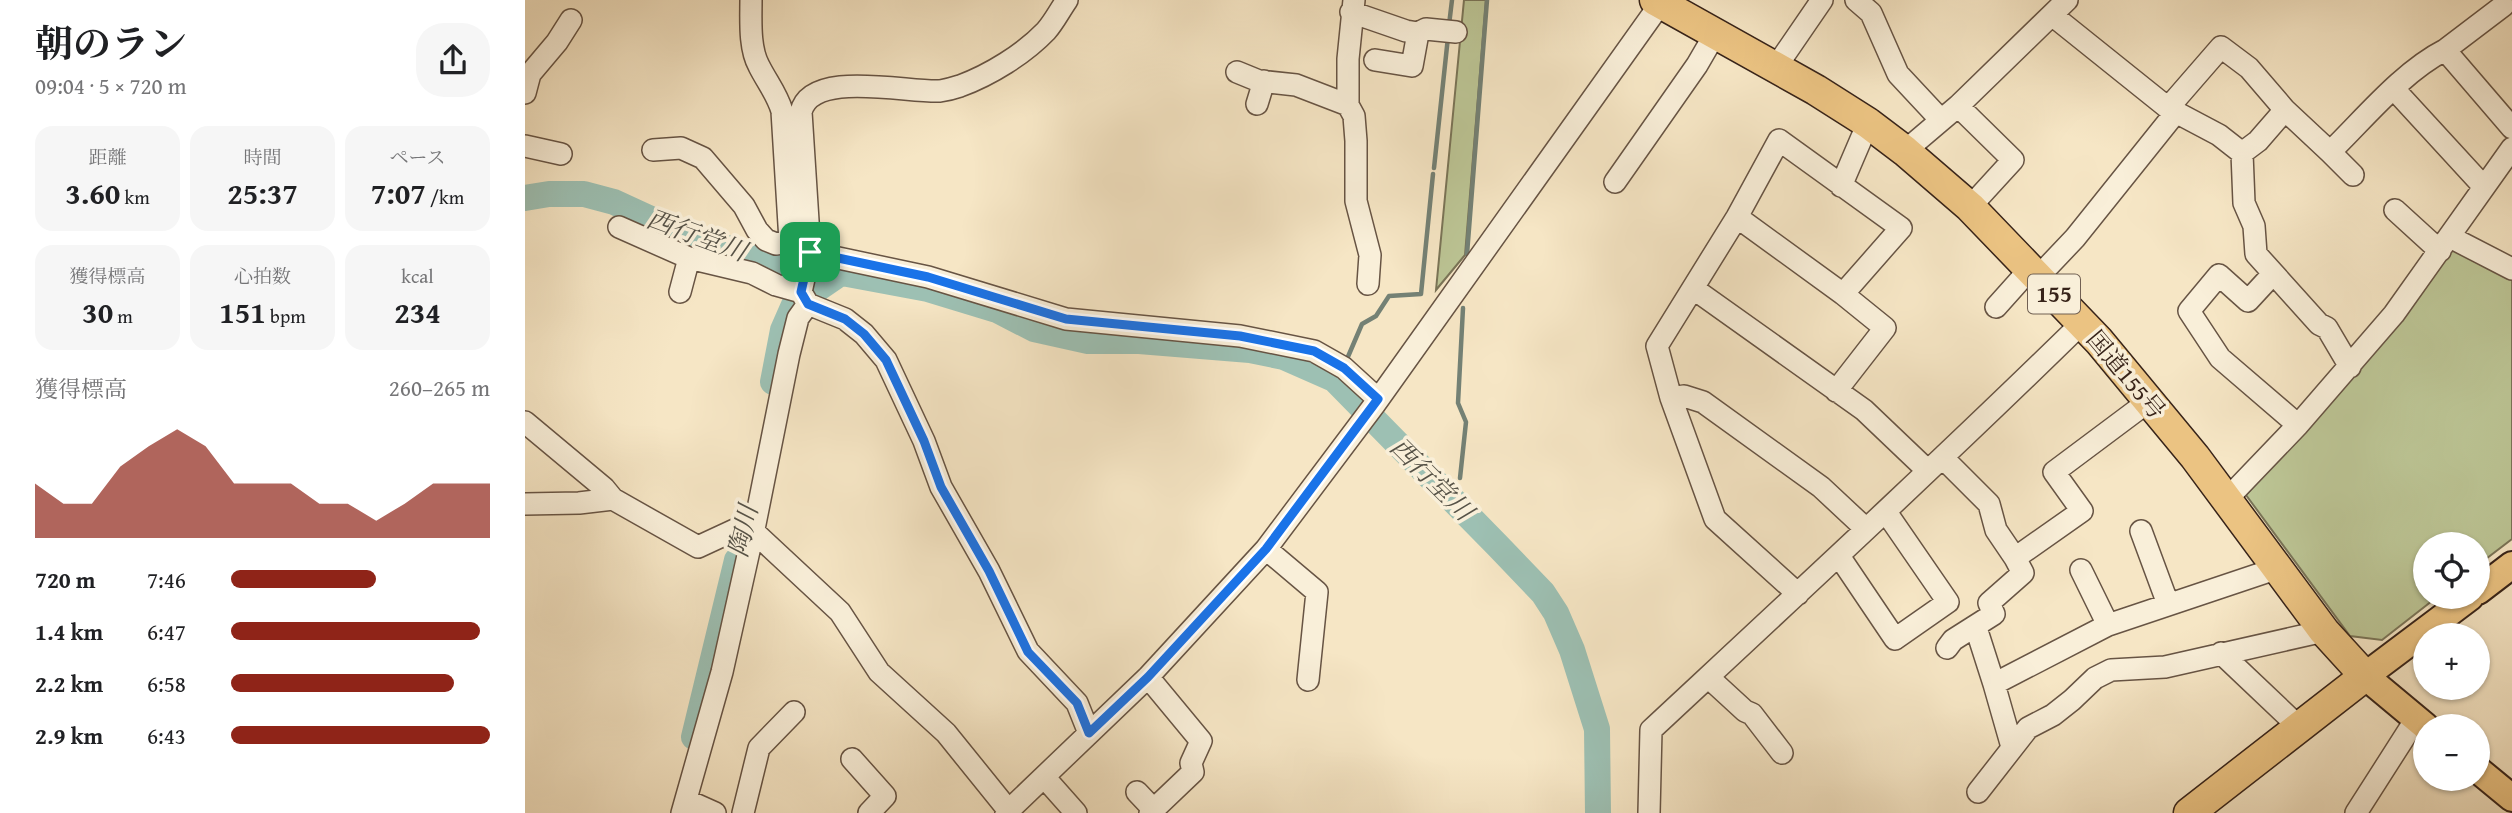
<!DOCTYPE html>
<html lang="ja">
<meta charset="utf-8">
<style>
:root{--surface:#fff;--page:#f6f6f6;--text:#202124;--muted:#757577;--accent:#8f2418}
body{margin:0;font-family:"Gentium Book Plus","Noto Serif JP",serif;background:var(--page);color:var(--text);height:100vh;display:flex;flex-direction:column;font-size:26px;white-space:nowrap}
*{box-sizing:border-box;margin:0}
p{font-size:23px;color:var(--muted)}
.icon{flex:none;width:38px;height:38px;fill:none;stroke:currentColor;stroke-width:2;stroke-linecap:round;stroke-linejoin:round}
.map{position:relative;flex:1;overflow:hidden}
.drawer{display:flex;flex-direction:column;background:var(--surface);width:525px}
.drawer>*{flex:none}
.controls{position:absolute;left:1888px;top:532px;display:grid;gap:14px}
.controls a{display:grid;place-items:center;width:77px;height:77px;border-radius:50%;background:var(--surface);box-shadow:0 2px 5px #0004;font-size:35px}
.pin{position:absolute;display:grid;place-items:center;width:60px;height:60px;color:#fff;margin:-30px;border-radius:14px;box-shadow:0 4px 10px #0006}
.round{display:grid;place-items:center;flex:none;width:74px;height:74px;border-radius:28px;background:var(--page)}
.overview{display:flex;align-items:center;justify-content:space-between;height:119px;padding:0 35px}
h1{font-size:38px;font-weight:700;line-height:52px}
.stats{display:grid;grid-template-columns:repeat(3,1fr);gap:10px;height:119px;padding:7px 35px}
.stats div{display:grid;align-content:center;border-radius:18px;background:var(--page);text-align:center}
.stats b{font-size:30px;font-weight:700}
.stats small{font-size:19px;font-weight:400}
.stats p{font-size:19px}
.chart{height:196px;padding:14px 35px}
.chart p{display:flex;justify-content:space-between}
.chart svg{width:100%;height:126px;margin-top:7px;fill:var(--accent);opacity:.7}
ul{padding:0 35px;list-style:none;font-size:23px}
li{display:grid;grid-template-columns:112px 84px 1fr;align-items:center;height:52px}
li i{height:18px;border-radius:9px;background:var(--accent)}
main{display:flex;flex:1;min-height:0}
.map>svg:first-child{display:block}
</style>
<main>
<section class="drawer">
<div class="overview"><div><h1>朝のラン</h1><p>09:04 · 5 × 720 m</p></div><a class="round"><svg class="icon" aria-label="share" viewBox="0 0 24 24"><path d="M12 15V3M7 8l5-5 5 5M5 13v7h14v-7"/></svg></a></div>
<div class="stats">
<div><p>距離</p><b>3.60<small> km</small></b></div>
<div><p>時間</p><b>25:37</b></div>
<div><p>ペース</p><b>7:07<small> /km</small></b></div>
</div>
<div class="stats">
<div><p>獲得標高</p><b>30<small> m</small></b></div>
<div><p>心拍数</p><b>151<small> bpm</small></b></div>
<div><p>kcal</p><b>234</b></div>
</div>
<div class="chart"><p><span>獲得標高</span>260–265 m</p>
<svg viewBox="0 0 160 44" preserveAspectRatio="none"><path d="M0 44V25L10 32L20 32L30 19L40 12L50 6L60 12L70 25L80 25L90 25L100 32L110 32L120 38L130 32L140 25L150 25L160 25V44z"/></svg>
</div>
<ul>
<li><b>720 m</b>7:46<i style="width:56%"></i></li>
<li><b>1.4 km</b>6:47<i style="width:96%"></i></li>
<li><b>2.2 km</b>6:58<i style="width:86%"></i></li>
<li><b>2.9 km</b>6:43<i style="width:100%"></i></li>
</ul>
</section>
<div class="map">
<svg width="1987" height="813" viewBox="0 0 1987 813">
<rect width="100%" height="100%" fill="#f6e6c5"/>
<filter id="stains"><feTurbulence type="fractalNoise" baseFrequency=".00286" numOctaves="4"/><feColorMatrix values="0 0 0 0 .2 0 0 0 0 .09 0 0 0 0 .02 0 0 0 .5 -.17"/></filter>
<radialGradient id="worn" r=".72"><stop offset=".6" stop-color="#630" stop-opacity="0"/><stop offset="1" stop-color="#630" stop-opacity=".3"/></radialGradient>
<path fill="#bcc595" stroke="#7a7457" stroke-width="2" d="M939,0H961L940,255L911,290Z
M1926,245L1987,273V539L1953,565V544H1900V597H1912L1857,640L1825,636L1721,495L1828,371Z"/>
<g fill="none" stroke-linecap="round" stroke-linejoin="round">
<path stroke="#748175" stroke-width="4.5" d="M924,25L927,0
M909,168L923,37
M942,254L962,0
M822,359L837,324L851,316L864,296L896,294L908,174
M935,478L941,422L933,403L938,308"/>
<path stroke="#9dc0b3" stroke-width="26" d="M0,198L24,194H59L89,202L165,237L232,257L403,289L472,310L509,329L563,341H614L725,350L759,357L809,379L972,545L1018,593L1031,613L1047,650L1072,729L1073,813
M248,382L258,330L269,305L317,272
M169,737L212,560"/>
<defs>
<path id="minor" d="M226,0C226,20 224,48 234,66C242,82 252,94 257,111L265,241
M829,0L823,59V105L829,116L831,141V201L845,255L843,284
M1331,0L1346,13L1373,74L1415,119
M826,12L881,31L893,33L901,29L931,32
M1527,15L1643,108L1694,135L1717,153L1719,203L1729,226L1731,254L1794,324L1802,328L1825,367
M1920,50L1987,128
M850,60L887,66L893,33
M1251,67L1297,0
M712,72L734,81L771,85L823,105
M1869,89L1959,187
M0,93L5,74L32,42L46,20
M732,104L739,81
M1433,106L1488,160L1445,207
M1643,108L1696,47L1724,68L1760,110L1805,152C1839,119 1877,72 1920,50L1978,6
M0,146L36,154
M128,150L156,148L178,158L219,206L232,230L241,240L251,244L277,240
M1380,151L1433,106L1542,0
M1805,152L1828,175
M1717,153L1733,141L1760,110
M1090,182L1172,65L1190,34
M1316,186L1343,123
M1870,210L1915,251
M1212,217L1318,294L1360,328L1311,391
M94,227L164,258L227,273L251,285L276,292L283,304L320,319L339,334L361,360L399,441L416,487L464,571L503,651L552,703L564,733
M1925,237L1987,269
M285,252L403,277L541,319L715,336L789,351L819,368L853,399
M1747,275L1723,301L1694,275L1664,311L1695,358L1773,425
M1513,277L1550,238L1651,112
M1169,289L1339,410L1403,471
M155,292L164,258
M276,292L285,252L276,112C286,69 382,93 415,91C421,90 429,88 435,86C465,75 499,54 521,31C529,22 535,10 542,0
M1471,307L1505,269
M1146,398L1159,396L1178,402L1296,487L1341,529
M0,422L79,488L88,499
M1419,459L1464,504L1471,530L1490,558L1557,511L1529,472L1624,401
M1702,499L1773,425L1869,314L1987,148
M0,504L54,503L88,499L173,547L214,528L228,531L315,612L354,672L421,733L484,811
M1616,531L1643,604
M741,549L792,592L783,680
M1314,556L1370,639L1423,602L1361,512
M1556,570L1583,625
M1273,594L1190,519L1146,398L1132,346L1212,217L1254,140L1376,228L1318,294
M1453,634L1469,684
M1422,648L1428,640L1469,614L1464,603L1498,573L1490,558
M1696,653L1774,727
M623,677L676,741L666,763L668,772L625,813
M1183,677L1220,711L1227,714L1257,753
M1487,747L1469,684L1583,625L1753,568
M327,759L360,796L344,813
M520,778L551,813
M612,792L629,810
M1453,792L1503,728L1528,715L1547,700L1570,678L1586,670L1640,667L1799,631
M161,800L190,813
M157,813L197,672L230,524L264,354L273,318L283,304
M218,813L234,748L269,712
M481,813L623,677L741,549L850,404L1138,0
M1124,813L1126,730C1271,595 1416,461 1557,323
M1831,813L1891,719"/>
<path id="major" d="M1953,591L1987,565
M1900,726L1840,676L1945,597
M1953,770L1987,798"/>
<path id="highway" d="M1130,0L1291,90L1343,123L1380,151L1445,207L1574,341L1670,457L1799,631L1840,676L1664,813"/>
</defs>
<use href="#minor" stroke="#675444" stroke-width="24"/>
<use href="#major" stroke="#372319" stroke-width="30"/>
<use href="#highway" stroke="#372319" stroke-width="33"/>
<use href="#minor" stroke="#f9efd9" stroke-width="21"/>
<use href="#major" stroke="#ebc382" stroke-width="26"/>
<use href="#highway" stroke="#ebc382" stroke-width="30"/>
</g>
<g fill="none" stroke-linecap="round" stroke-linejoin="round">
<defs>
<path id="route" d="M285,252L403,277L541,319L715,336L789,351L819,368L853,399L741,549L623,677L564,733L552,703L503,652L464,571L416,487L399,441L361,360L339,334L320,319L283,304L276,292Z"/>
</defs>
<use href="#route" stroke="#fff" stroke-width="14"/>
<use href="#route" stroke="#1a73e8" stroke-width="9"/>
</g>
<g text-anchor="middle" stroke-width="7" stroke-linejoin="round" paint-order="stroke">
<rect fill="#f9efd9" stroke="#716053" stroke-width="2" x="1503" y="274.5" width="52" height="39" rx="5"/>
<g font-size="23" font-weight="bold" fill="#372319">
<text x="1529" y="302">155</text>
</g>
<g font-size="24" fill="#372319" stroke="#f9efd9">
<text transform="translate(1601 375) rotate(50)" y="8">国道155号</text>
</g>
<g font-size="26" font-style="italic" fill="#565247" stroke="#f9efd9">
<text transform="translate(172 235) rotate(20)" y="9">西行堂川</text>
<text transform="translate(907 479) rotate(45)" y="9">西行堂川</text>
<text transform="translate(218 531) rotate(-77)" y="9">陶川</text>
</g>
</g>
<rect width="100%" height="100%" filter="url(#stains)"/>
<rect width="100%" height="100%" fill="url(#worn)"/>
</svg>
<div class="controls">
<a><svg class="icon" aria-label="locate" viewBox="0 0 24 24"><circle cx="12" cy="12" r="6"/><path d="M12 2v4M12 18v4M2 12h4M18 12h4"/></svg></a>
<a>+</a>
<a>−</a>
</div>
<div class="pin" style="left:285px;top:252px;background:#1e9e55"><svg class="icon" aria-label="arrive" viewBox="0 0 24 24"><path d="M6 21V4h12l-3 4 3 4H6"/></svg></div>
</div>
</main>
